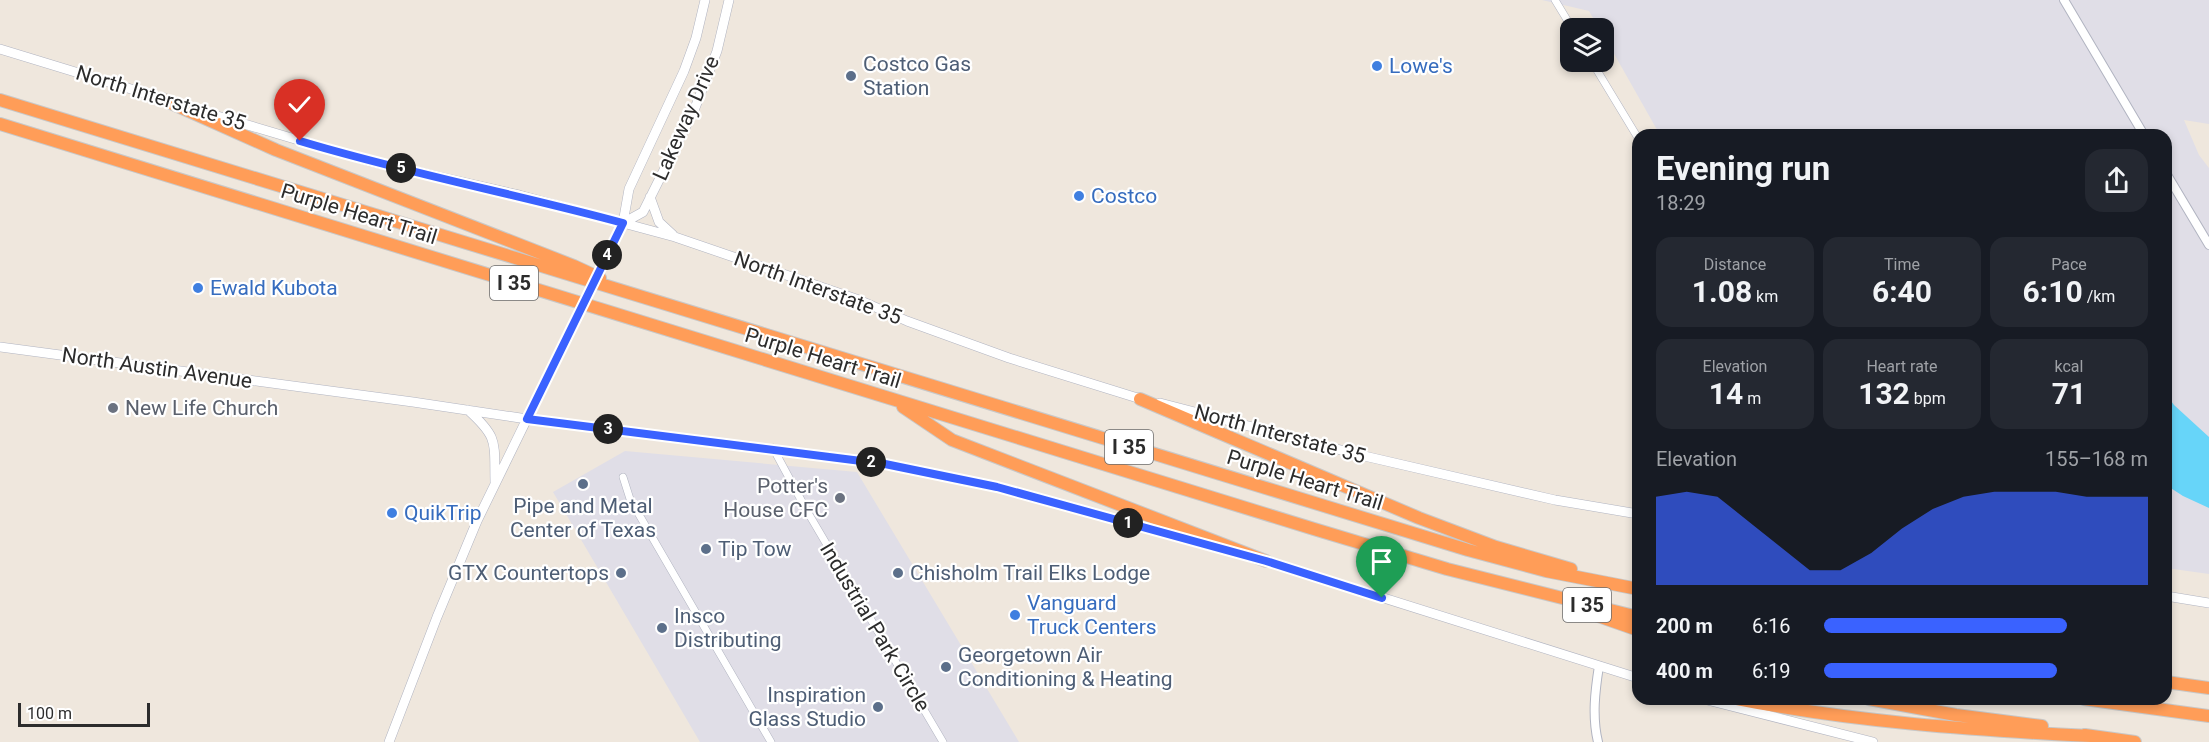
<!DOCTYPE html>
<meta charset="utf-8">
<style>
:root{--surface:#171b24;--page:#242831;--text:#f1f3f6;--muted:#9ea1a6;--accent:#3a62ff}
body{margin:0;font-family:Roboto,sans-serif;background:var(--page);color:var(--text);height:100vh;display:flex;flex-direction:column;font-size:22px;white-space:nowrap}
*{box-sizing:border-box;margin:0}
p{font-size:20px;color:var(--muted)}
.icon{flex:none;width:33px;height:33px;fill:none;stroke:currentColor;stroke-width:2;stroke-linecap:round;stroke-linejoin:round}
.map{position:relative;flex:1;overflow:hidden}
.panel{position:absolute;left:1632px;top:129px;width:540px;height:576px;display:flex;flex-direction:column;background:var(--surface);border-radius:18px;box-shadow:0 3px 9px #0003}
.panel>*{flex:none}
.fabs{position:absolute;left:1560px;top:18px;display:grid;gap:12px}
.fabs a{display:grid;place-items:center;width:54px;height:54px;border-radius:12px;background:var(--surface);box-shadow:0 3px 9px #0003;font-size:30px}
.scale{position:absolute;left:18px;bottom:15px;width:132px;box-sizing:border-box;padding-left:6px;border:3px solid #2c2c2c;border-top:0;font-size:16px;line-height:21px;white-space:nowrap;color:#2c2c2c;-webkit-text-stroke:4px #fff;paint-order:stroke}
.pin{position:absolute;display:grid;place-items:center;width:51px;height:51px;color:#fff;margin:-62px -26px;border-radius:50% 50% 50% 0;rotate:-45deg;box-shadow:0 0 6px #0007}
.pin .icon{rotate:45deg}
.km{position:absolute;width:30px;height:30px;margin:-15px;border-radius:50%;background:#222;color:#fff;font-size:16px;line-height:30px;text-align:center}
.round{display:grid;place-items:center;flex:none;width:63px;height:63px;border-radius:18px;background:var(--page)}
.head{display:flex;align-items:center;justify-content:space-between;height:102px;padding:0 24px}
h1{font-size:33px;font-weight:700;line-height:45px}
.metrics{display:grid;grid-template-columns:repeat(3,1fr);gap:9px;height:102px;padding:6px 24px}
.metrics div{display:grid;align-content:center;border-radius:15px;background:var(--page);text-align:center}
.metrics b{font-size:30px;font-weight:700}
.metrics small{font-size:16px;font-weight:400}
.metrics p{font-size:16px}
.chart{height:168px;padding:12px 24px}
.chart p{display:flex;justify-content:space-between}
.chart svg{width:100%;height:108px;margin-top:6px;fill:var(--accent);opacity:.7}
ul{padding:0 24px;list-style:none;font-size:20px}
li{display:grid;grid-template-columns:96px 72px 1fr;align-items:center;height:45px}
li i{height:15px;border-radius:8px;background:var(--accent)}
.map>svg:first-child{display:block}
</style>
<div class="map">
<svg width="2209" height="742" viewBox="0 0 2209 742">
<rect width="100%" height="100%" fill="#efe7dd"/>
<path fill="#e0dee7" d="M1542,0H2209V124L2184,120L2199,155L2209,168V574L2166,568V135H1660L1604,36V28H1599L1589,11Z
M625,451L857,472L1019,742H700L553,492Z"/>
<path fill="#67d5f9" d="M2166,394L2174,405L2209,437V508L2183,496L2166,485Z"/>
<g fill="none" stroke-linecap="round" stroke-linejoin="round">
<defs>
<path id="minor" d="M1555,0L1572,28
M1592,62L1638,138
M773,448L807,511L943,742
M623,477L630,499L771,742"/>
<path id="tertiary" d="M2064,0L2144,135
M2166,173L2209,245
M1598,742C1592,717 1595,691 1599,666"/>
<path id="secondary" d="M0,49L167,100
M197,110L369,161L519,195L675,237L859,300L907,321L1009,358L1144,400
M650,197L659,222L673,235
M623,223L643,212L695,108L717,51L729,0
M612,246L623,223L629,189L684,71L696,38L705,0
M0,347L413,402L527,419L885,464L997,487L1217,548
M1160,403L1360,455L1555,500L1638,514
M468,410C499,438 494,442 495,482
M1260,559L1638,678
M2166,596L2209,603
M1703,699L1873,742
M389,742L437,617L477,521L566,339"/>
<path id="motorway" d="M162,99L276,150L574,266L600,278
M0,100L1468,550L1546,571L1638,589
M0,124L1314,529L1447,569L1638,617
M1140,399L1419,518L1496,547L1571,569
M903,407L952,440L1266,561
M1581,610L1638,630
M2166,682L2209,688
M1737,699C1854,722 1972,730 2091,736
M1869,699L1956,715L2042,726
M2084,699L2209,716
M2085,735L2135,742"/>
</defs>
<use href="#minor" stroke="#b1b4c1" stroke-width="8"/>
<use href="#tertiary" stroke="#b1b4c1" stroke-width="10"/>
<use href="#secondary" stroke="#b1b4c1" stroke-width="10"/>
<use href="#motorway" stroke="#c8c8c8" stroke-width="14"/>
<use href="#minor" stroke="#fff" stroke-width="7"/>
<use href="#tertiary" stroke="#fff" stroke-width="8"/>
<use href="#secondary" stroke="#fff" stroke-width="9"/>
<use href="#motorway" stroke="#ff9d58" stroke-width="12"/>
<defs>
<path id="secondary-bridge" d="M566,339L612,246"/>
</defs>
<use href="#secondary-bridge" stroke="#b1b4c1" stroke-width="10" stroke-linecap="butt"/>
<use href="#secondary-bridge" stroke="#fff" stroke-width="9"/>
</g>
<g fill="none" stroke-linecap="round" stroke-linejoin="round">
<defs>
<path id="route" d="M300,141C406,173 516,194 623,223L527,419L885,464L997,487L1266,561L1382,598"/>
</defs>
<use href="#route" stroke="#fff" stroke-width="12"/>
<use href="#route" stroke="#3a62ff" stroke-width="8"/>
</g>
<g fill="#3f7fe0" stroke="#fff" stroke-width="2">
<circle cx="1377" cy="66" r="6"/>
<circle cx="1079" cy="196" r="6"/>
<circle cx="198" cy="288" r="6"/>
<circle cx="392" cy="513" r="6"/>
<circle cx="1015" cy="615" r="6"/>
</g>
<g fill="#5c6f8a" stroke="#fff" stroke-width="2">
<circle cx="851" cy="76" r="6"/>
<circle cx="583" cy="484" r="6"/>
<circle cx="706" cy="549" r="6"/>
<circle cx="621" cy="573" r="6"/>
<circle cx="898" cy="573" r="6"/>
<circle cx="662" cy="628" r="6"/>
<circle cx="946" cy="667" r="6"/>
<circle cx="878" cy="707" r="6"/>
</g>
<g fill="#6b7280" stroke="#fff" stroke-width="2">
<circle cx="113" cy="408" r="6"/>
<circle cx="840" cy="498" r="6"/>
</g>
<g text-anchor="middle" stroke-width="4.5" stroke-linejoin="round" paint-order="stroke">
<g fill="#fff" stroke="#6b6b6b" stroke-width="1.5">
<rect x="490" y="266" width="48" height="34" rx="4.5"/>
<rect x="1105" y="430" width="48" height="34" rx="4.5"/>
<rect x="1563" y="588" width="48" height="34" rx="4.5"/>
</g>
<g font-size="20" font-weight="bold" fill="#2c2c2c">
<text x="514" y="290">I 35</text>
<text x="1129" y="454">I 35</text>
<text x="1587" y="612">I 35</text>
</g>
<g font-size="21" fill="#4e5e75" stroke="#fff" text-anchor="start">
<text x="863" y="71">Costco Gas<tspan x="863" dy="24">Station</tspan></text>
<text x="583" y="513" text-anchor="middle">Pipe and Metal<tspan x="583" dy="24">Center of Texas</tspan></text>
<text x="718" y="556">Tip Tow</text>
<text x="609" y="580" text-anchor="end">GTX Countertops</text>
<text x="910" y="580">Chisholm Trail Elks Lodge</text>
<text x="674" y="623">Insco<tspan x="674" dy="24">Distributing</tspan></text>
<text x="958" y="662">Georgetown Air<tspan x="958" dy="24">Conditioning &amp; Heating</tspan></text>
<text x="866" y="702" text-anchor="end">Inspiration<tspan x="866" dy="24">Glass Studio</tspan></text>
</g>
<g font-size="21" fill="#366cbe" stroke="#fff" text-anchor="start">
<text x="1389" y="73">Lowe's</text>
<text x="1091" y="203">Costco</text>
<text x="210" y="295">Ewald Kubota</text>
<text x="404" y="520">QuikTrip</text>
<text x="1027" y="610">Vanguard<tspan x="1027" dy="24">Truck Centers</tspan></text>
</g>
<g font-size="21" fill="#2c2c2c" stroke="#fff">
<text transform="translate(161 98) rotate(17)" y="7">North Interstate 35</text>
<text transform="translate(686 118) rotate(-66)" y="7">Lakeway Drive</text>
<text transform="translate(359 214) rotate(17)" y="7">Purple Heart Trail</text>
<text transform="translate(818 288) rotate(20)" y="7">North Interstate 35</text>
<text transform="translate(823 358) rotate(17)" y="7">Purple Heart Trail</text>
<text transform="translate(157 368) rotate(8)" y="7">North Austin Avenue</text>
<text transform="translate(1280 434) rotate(15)" y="7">North Interstate 35</text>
<text transform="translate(1305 480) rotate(17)" y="7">Purple Heart Trail</text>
<text transform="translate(875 627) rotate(59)" y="7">Industrial Park Circle</text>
</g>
<g font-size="21" fill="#5b616d" stroke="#fff" text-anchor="start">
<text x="125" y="415">New Life Church</text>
<text x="828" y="493" text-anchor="end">Potter's<tspan x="828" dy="24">House CFC</tspan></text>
</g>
</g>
</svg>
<div class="fabs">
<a><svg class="icon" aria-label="layers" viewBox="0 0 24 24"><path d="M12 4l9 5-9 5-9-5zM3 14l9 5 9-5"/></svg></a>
</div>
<div class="scale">100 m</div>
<div class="pin" style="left:1382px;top:598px;background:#1e9e55"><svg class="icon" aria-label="arrive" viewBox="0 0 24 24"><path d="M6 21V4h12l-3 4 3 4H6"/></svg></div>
<div class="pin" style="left:300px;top:141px;background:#d93025"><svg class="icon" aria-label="check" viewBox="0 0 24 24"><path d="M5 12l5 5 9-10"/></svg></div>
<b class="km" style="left:1128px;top:523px">1</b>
<b class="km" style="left:871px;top:462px">2</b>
<b class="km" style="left:608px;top:429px">3</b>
<b class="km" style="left:607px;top:255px">4</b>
<b class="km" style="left:401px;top:168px">5</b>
<section class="panel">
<div class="head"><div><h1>Evening run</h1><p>18:29</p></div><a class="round"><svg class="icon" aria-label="share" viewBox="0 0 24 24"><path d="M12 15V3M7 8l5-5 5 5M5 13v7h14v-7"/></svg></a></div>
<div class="metrics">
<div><p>Distance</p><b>1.08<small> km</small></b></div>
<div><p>Time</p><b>6:40</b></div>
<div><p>Pace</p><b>6:10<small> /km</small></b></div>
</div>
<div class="metrics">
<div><p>Elevation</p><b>14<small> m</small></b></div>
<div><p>Heart rate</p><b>132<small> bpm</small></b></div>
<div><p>kcal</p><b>71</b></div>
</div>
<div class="chart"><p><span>Elevation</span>155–168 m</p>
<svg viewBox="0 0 160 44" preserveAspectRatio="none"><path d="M0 44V8L10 6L20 8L30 18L40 28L50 38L60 38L70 31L80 21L90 13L100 8L110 6L120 6L130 6L140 8L150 8L160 8V44z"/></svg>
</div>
<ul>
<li><b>200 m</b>6:16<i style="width:75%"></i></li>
<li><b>400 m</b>6:19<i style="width:72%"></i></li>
</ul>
</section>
</div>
